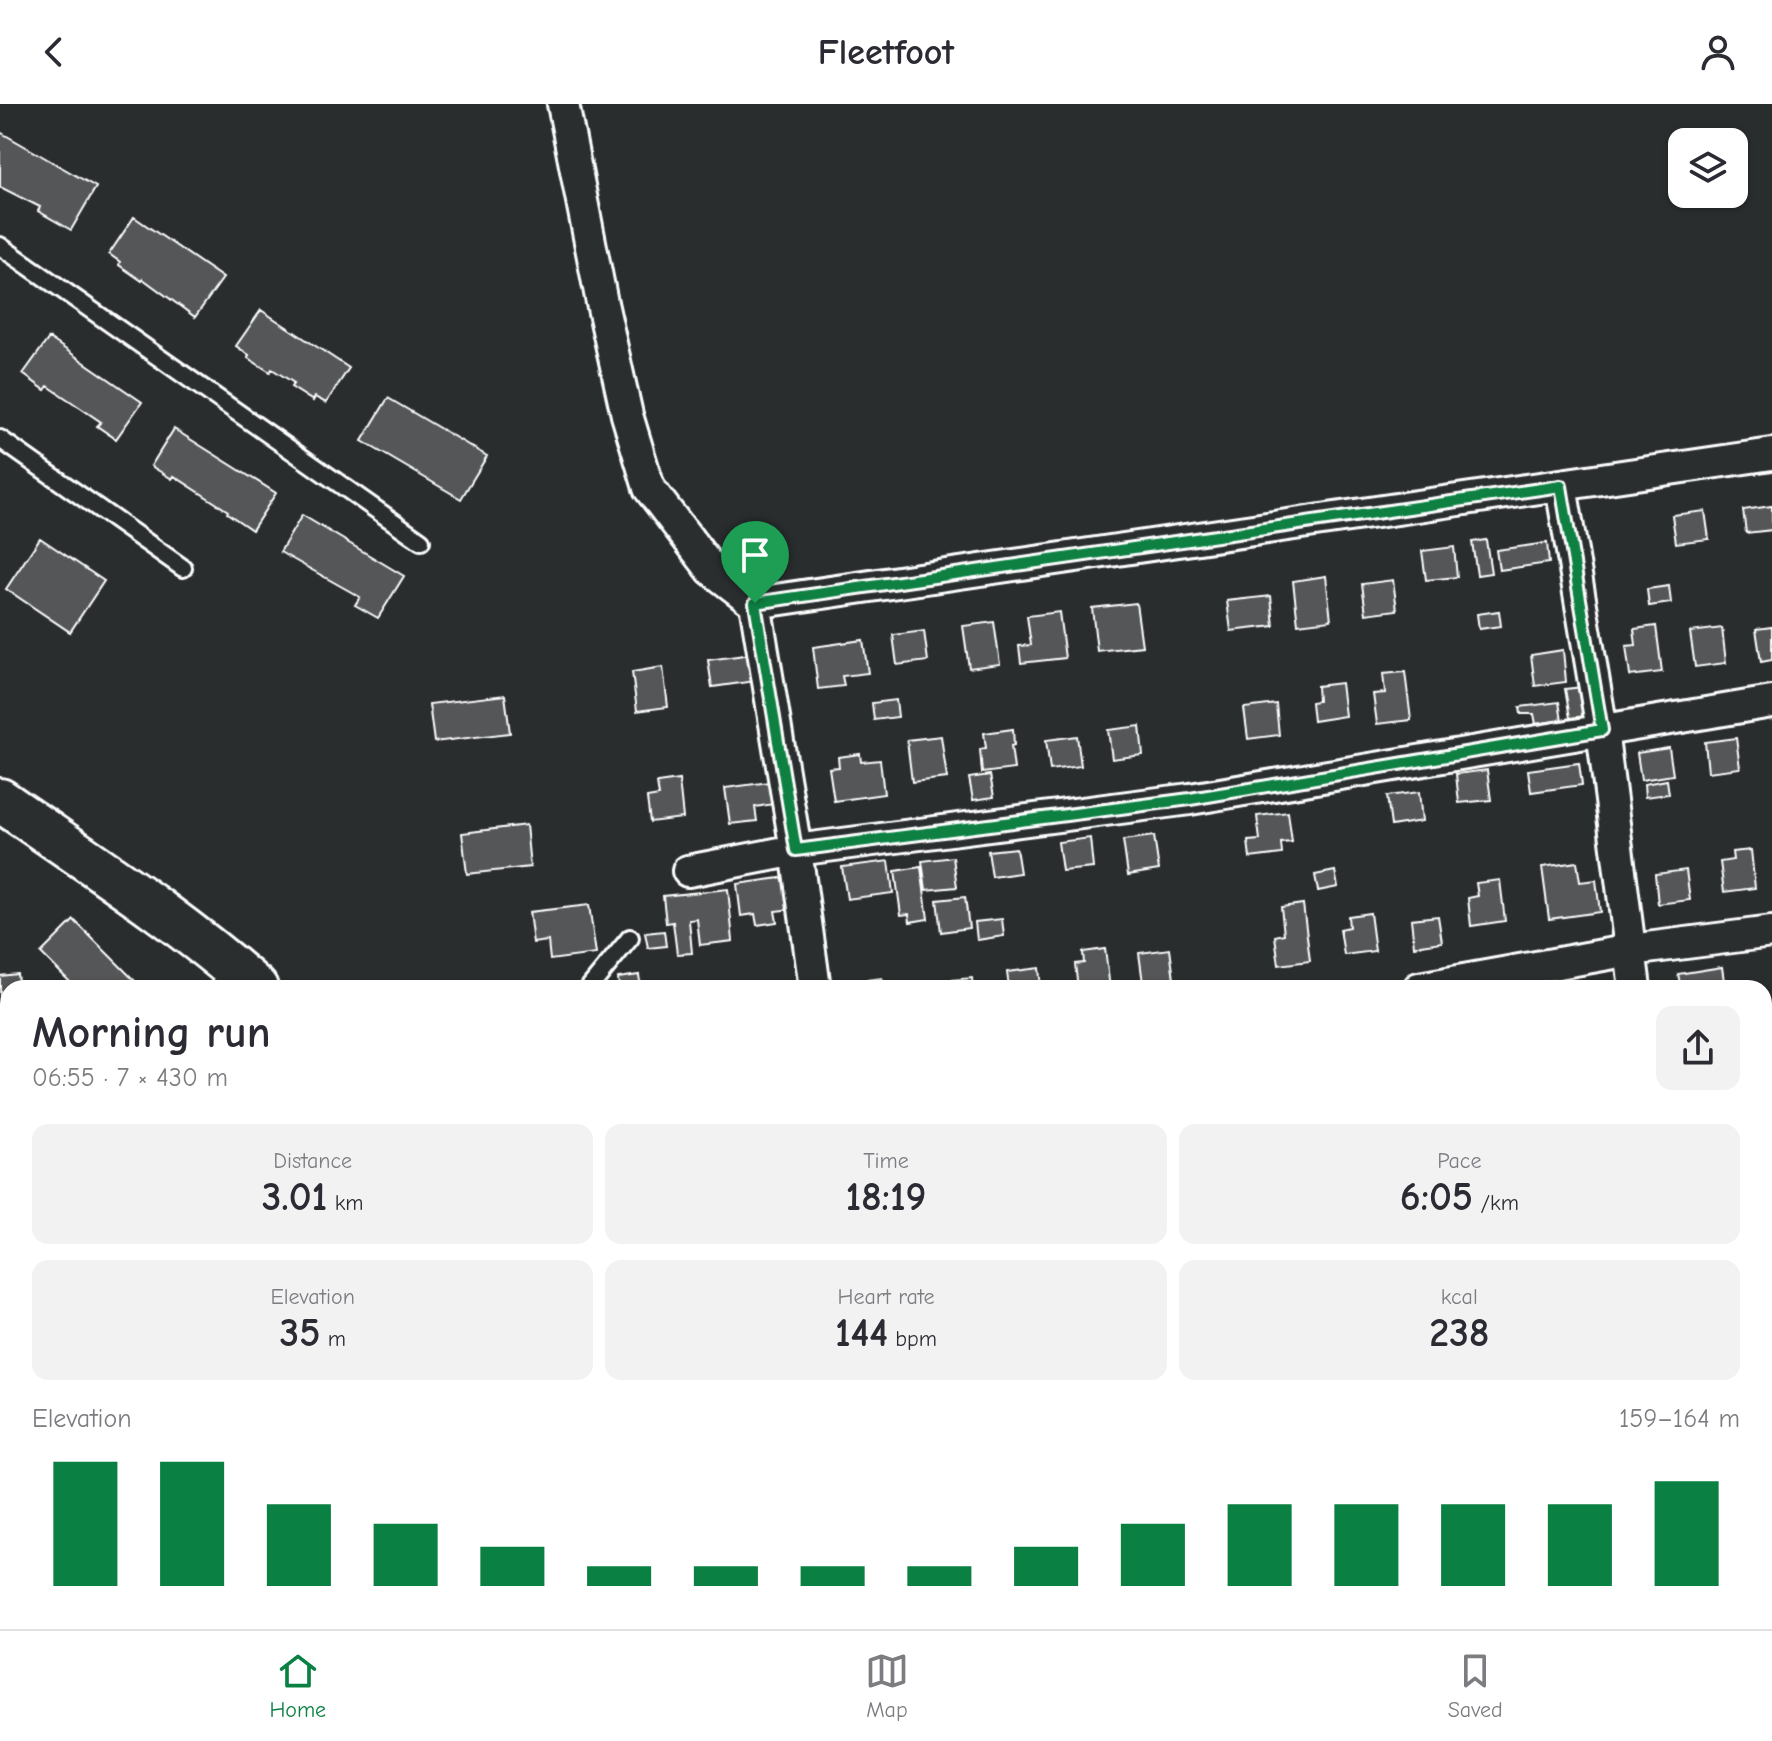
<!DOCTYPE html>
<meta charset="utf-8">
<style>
:root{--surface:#fff;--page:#f2f2f3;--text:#2b2b33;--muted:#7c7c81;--line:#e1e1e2;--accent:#0b8043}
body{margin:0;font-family:"Comic Neue",sans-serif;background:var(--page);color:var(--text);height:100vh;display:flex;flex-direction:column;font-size:30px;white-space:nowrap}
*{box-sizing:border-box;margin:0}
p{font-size:26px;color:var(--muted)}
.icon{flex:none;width:44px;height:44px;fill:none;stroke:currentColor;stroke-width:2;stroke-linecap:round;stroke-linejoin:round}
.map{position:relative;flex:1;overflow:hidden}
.sheet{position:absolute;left:0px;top:876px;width:1772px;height:650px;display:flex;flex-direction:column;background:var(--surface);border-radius:24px 24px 0 0;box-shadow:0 2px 6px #0004}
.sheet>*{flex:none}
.tools{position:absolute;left:1668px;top:24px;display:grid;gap:16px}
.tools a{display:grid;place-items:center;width:80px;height:80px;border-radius:16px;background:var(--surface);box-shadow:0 2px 6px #0004;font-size:40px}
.pin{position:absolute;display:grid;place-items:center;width:68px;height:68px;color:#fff;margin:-82px -34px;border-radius:50% 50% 50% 0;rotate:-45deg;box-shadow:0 0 8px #0007}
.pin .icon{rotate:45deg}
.round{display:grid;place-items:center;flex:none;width:84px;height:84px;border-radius:16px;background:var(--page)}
.summary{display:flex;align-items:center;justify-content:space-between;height:136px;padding:0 32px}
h1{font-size:44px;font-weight:800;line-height:60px}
.stats{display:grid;grid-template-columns:repeat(3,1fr);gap:12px;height:136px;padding:8px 32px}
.stats div{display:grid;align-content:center;border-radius:16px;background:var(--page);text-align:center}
.stats b{font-size:40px;font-weight:800}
.stats small{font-size:22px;font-weight:400}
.stats p{font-size:22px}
.chart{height:224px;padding:16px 32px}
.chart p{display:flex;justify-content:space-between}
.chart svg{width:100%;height:144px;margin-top:8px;stroke:var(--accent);stroke-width:6}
header{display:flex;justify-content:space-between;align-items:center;height:104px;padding:0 32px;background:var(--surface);font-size:36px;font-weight:800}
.menu{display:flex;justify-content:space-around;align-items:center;height:112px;border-top:2px solid var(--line);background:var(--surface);font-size:22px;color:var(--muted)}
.menu a{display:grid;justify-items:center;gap:4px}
.menu .selected{color:var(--accent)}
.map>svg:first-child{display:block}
</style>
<header><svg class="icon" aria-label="back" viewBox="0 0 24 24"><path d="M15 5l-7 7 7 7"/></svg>Fleetfoot<svg class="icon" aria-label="person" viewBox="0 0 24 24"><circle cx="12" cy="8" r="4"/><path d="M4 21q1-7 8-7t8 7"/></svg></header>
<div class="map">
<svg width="1772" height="1525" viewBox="0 0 1772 1525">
<rect width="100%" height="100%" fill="#2a2d2e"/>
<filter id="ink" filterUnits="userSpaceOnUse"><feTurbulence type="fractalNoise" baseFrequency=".0125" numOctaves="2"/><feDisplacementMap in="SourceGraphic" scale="16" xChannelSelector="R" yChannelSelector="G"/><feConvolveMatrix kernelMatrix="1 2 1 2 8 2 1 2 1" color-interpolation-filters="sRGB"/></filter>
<g filter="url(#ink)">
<path fill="#555758" stroke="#fff" stroke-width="2" d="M0,28L96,83L71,126L38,107L40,103L0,83Z
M134,113L223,174L195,213L143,175L142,177L119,161L120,158L109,150Z
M261,206L349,264L326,299L315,293L313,297L291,283L294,279L272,265L270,268L248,254L249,251L236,242Z
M49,234L142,298L116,335L97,322L101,318L48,282L45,286L23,270Z
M388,294L487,352L461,395L362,337Z
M174,325L276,389L252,426L227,409L228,407L174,372L172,375L151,362Z
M1772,402V426L1746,429L1743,406Z
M1705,407L1709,435L1676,439L1672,411Z
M302,411L404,472L378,514L355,501L360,493L280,448Z
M40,434L104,477L70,528L6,485Z
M1486,436L1491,469L1477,471L1472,438Z
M1547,439L1549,459L1499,466L1496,446Z
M1454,443L1457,473L1426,476L1422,447Z
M1326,472L1331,516L1298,520L1293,477Z
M1393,476L1397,506L1366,510L1362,480Z
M1669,482L1671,499L1649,502L1647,485Z
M1271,492L1274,522L1231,527L1227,497Z
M1136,499L1142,542L1097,547L1092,504Z
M1499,507L1501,522L1479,525L1477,510Z
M1059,508L1065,554L1021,559L1019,542L1031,541L1027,512Z
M994,518L1000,560L969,564L963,522Z
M1656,522L1662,568L1630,572L1626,542L1636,541L1634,525Z
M1772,523V556L1761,558L1756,525Z
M1722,524L1726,559L1695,563L1690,528Z
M924,527L928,557L897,561L893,531Z
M863,536L868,569L842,572L844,582L818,585L813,543Z
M1563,546L1566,578L1535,582L1531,551Z
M759,549L763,576L712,583L708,556Z
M663,563L668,603L637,607L632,568Z
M1405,568L1411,616L1377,620L1373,590L1385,589L1383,570Z
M1341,579L1345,612L1313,617L1311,598L1318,597L1317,582Z
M1583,583L1587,612L1570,614L1565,585Z
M505,591L510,629L434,638L429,600Z
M896,596L898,613L874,616L872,599Z
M1559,598L1562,616L1536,620L1534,610H1521L1520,603Z
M1276,600L1279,631L1248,635L1244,604Z
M1140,622L1143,651L1112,655L1108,626Z
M1013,625L1014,641L1011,642L1014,665L982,669L980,645L986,644L984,629Z
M941,632L947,674L912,678L907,636Z
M1077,632L1081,662L1050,666L1046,636Z
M1736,634L1740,664L1708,668L1705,638Z
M1669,644L1673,671L1641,676L1637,649Z
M860,650L861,658L880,656L884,690L834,697L829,664L839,663L838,653Z
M1579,659L1582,681L1531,688L1528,666Z
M1487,666L1491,696L1459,699L1456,670Z
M990,671L994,693L973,696L969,674Z
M679,676L683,714L650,718L647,694L659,692L657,679Z
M1667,676L1669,690L1645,693L1644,680Z
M776,677L780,699L755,703L757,717L730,720L725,684Z
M1419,688L1422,717L1391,722L1387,692Z
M1288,708L1292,738L1281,739L1282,750L1250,754L1248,737L1260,736L1257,712Z
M526,721L530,763L467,770L462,729Z
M1154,732L1159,766L1128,771L1123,736Z
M1090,734L1093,764L1062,767L1058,738Z
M1016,744L1020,769L992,773L988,747Z
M1751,746L1755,784L1724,788L1720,758L1733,756L1732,748Z
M953,753L957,783L926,786L922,757Z
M889,757L893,789L847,795L842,763Z
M1577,758L1580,778L1596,776L1600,808L1549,815L1542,763Z
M921,763L928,815L910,818L909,810L901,811L895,767Z
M1686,766L1690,796L1658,800L1655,770Z
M1335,767L1338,783L1318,787L1315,771Z
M788,773L792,805L775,807L777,818L757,821L755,810L741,812L737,780Z
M1500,776L1505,817L1471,822L1468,794L1478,792L1476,779Z
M728,785L733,837L700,841L697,815L689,816L692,849L677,850L673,818L666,819L663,792Z
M965,793L969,824L941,828L937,796Z
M1303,800L1310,857L1279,861L1275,832L1284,830L1281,803Z
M589,801L596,850L550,856L548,837L533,839L529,808Z
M1370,809L1375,847L1344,851L1340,825L1349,823L1348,812Z
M1438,812L1442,838L1414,842L1411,815Z
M1002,815L1004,832L977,836L975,818Z
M74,816L142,884H76L41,849Z
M664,827L666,842L648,844L645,829Z
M1105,845L1110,884H1078L1075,860L1084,859L1083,848Z
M1170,845L1174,875L1143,879L1139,849Z
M1722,863L1725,884H1681L1678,870Z
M1039,864L1041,884H1009L1007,868Z
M17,870L19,884H8V929L0,930V872Z
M639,871L641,884H619L618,874Z
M882,874L884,884L910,881V884H858L857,877Z
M972,874L973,884H942L941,877Z
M8,1287V1323L0,1324V1288Z
M8,1333V1385L0,1386V1334Z
M8,1413V1450L0,1451V1414Z
M8,1474V1510L0,1511V1475Z
M103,1518H140L141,1525H75V1521Z
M511,1518L512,1525L535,1522V1525H414V1519Z
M630,1518H689L690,1525H631Z"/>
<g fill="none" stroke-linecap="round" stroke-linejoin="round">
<defs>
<path id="service" d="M0,142L421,437
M0,335L183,464
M589,884L630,834"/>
<path id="minor" d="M563,0L602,199L627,311L649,384L712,466L755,499L1772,350
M1561,382L1602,626L1635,884
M755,499L796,746L815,884
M688,767L796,746L1190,695L1772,598
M1419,884L1631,846L1772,828
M0,1029L8,1027
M215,1518L217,1525
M911,1518V1525
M1718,1518L1719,1525"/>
<path id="secondary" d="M0,696C86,756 177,814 256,884
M719,1518L721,1525"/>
</defs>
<use href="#service" stroke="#fff" stroke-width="22"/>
<use href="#minor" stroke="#fff" stroke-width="36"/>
<use href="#secondary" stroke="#fff" stroke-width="48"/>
<use href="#service" stroke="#2a2d2e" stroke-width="16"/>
<use href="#minor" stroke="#2a2d2e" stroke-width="30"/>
<use href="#secondary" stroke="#2a2d2e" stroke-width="42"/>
</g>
</g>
<g fill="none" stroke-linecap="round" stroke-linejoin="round" filter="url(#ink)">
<defs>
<path id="route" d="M1561,382L1602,626L1190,695L796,746L755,499Z"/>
</defs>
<use href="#route" stroke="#fff" stroke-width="16"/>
<use href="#route" stroke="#0b8043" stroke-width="10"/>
</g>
</svg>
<div class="tools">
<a><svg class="icon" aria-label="layers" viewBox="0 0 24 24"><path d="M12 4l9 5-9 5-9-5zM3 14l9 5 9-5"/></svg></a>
</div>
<div class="pin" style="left:755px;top:499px;background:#1e9e55"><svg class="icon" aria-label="arrive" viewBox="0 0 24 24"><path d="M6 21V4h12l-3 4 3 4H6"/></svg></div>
<section class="sheet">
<div class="summary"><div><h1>Morning run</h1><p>06:55 · 7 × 430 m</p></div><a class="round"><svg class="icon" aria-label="share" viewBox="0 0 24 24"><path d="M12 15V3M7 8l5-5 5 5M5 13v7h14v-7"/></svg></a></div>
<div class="stats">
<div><p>Distance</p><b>3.01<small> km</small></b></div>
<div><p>Time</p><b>18:19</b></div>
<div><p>Pace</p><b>6:05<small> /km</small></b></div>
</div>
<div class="stats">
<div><p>Elevation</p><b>35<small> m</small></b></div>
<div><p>Heart rate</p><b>144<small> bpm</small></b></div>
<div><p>kcal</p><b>238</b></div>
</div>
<div class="chart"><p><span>Elevation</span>159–164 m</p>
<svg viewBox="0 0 160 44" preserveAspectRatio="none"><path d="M5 44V6M15 44V6M25 44V19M35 44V25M45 44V32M55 44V38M65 44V38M75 44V38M85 44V38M95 44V32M105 44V25M115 44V19M125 44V19M135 44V19M145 44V19M155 44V12"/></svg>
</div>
</section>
</div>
<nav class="menu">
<a class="selected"><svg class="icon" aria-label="home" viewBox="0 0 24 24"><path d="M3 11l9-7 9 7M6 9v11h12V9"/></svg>Home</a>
<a><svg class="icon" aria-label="map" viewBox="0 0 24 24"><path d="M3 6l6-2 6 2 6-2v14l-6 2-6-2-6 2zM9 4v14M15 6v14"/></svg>Map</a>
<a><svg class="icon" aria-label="saved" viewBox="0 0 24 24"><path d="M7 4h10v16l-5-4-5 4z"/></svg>Saved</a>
</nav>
